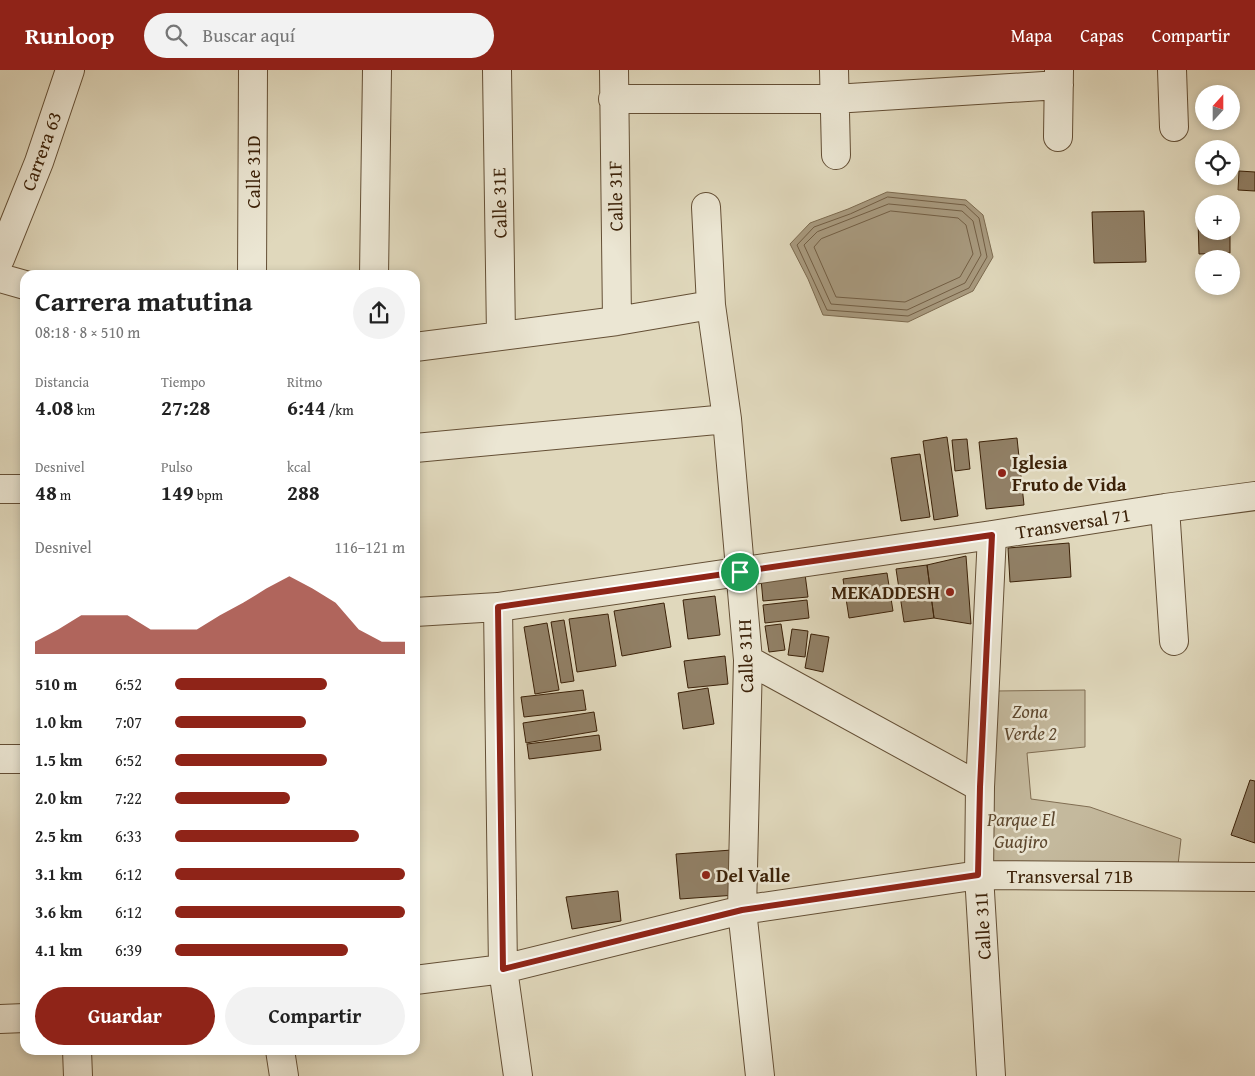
<!DOCTYPE html>
<html lang="es">
<meta charset="utf-8">
<style>
:root{--surface:#fff;--page:#f2f2f2;--text:#222;--muted:#767676;--accent:#8f2418}
body{margin:0;font-family:"Gentium Book Plus",serif;background:var(--page);color:var(--text);height:100vh;display:flex;flex-direction:column;font-size:19px;white-space:nowrap}
*{box-sizing:border-box;margin:0}
p{font-size:16px;color:var(--muted)}
.icon{flex:none;width:28px;height:28px;fill:none;stroke:currentColor;stroke-width:2;stroke-linecap:round;stroke-linejoin:round}
.map{position:relative;flex:1;overflow:hidden}
.details{position:absolute;left:20px;top:200px;width:400px;height:785px;display:flex;flex-direction:column;background:var(--surface);border-radius:15px;box-shadow:0 2px 8px #0003}
.details>*{flex:none}
.needle{width:32px;rotate:21deg}
.tools{position:absolute;left:1195px;top:15px;display:grid;gap:10px}
.tools a{display:grid;place-items:center;width:45px;height:45px;border-radius:50%;background:var(--surface);box-shadow:0 2px 8px #0003;font-size:25px}
.pin{position:absolute;display:grid;place-items:center;width:42px;height:42px;color:#fff;margin:-21px;border:2px solid #fff;border-radius:50%;box-shadow:0 1px 5px #0007}
.round{display:grid;place-items:center;flex:none;width:52px;height:52px;border-radius:26px;background:var(--page)}
.summary{display:flex;align-items:center;justify-content:space-between;height:85px;padding:0 15px}
h1{font-size:28px;font-weight:700;line-height:38px}
.metrics{display:grid;grid-template-columns:repeat(3,1fr);gap:8px;height:85px;padding:5px 15px}
.metrics div{display:grid;align-content:center}
.metrics b{font-size:21px;font-weight:700}
.metrics small{font-size:14px;font-weight:400}
.metrics p{font-size:14px}
.chart{height:140px;padding:10px 15px}
.chart p{display:flex;justify-content:space-between}
.chart svg{width:100%;height:90px;margin-top:5px;fill:var(--accent);opacity:.7}
.cta{display:flex;gap:10px;margin-top:auto;padding:10px 15px}
.cta a{flex:1;height:58px;border-radius:30px;background:var(--accent);color:#fff;font-size:20px;font-weight:700;line-height:58px;text-align:center}
.cta a+a{background:var(--page);color:var(--text)}
ul{padding:0 15px;list-style:none;font-size:16px}
li{display:grid;grid-template-columns:80px 60px 1fr;align-items:center;height:38px}
li i{height:12px;border-radius:6px;background:var(--accent)}
header{display:flex;align-items:center;gap:30px;box-sizing:border-box;height:70px;padding:0 25px;background:var(--accent);color:#fff}
header strong{font-size:24px}
nav{display:flex;gap:28px;margin-inline-start:auto;font-size:18px}
.search{width:350px;height:45px;background:var(--page);display:flex;align-items:center;gap:12px;box-sizing:border-box;padding:0 18px;border-radius:28px;color:var(--muted);font-size:19px}
.map>svg:first-child{display:block}
</style>
<header>
<strong>Runloop</strong>
<div class="search"><svg class="icon" aria-label="search" viewBox="0 0 24 24"><circle cx="10" cy="10" r="6"/><path d="M15 15l6 6"/></svg>Buscar aquí</div>
<nav><a>Mapa</a><a>Capas</a><a>Compartir</a></nav>
</header>
<div class="map">
<svg width="1255" height="1006" viewBox="0 0 1255 1006">
<rect width="100%" height="100%" fill="#e0d8bc"/>
<filter id="stains"><feTurbulence type="fractalNoise" baseFrequency=".004" numOctaves="4"/><feColorMatrix values="0 0 0 0 .2 0 0 0 0 .09 0 0 0 0 .02 0 0 0 .5 -.17"/></filter>
<radialGradient id="worn" r=".72"><stop offset=".6" stop-color="#630" stop-opacity="0"/><stop offset="1" stop-color="#630" stop-opacity=".3"/></radialGradient>
<path fill="#c4b99d" stroke="#806d52" d="M1085,620V677L1027,683L1031,729L1090,737L1181,769L1178,795L987,792L994,621Z"/>
<path fill="#a89a7f" stroke="#7c6a4f" d="M887,122L966,130L983,145L993,187L973,221L908,252L823,245L808,209L790,174L810,153L848,139Z"/>
<g fill="none" stroke-linecap="round" stroke-linejoin="round">
<path stroke="#725e44" stroke-width="1" d="M888,127L965,135L979,148L987,187L969,218L908,246L827,240L797,175L814,157L850,144Z
M889,134L962,141L973,151L981,185L965,213L907,240L831,234L804,175L817,162Z
M891,141L958,148L966,155L973,184L960,207L905,232L836,227L814,177L821,169Z"/>
</g>
<path fill="#918066" stroke="#3b2108" d="M1239,101L1255,102V121L1238,120Z
M1144,141L1146,192L1094,193L1092,142Z
M1198,150H1204V161H1230V183L1199,184Z
M947,367L958,446L934,450L923,371Z
M1017,368L1024,435L986,439L979,372Z
M967,369L970,399L955,401L952,370Z
M920,384L930,447L901,451L891,388Z
M1069,473L1071,507L1010,512L1008,478Z
M966,486L971,554L934,548L927,495Z
M927,495L934,548L904,552L896,499Z
M887,503L893,541L849,548L843,509Z
M805,504L808,527L763,531L761,509Z
M715,526L720,565L688,569L683,530Z
M807,530L809,548L765,553L763,535Z
M664,533L671,577L622,586L614,541Z
M608,544L616,596L577,602L569,549Z
M564,550L574,611L561,613L551,552Z
M547,553L559,620L535,624L524,557Z
M781,554L785,580L769,582L765,556Z
M792,559L808,561L805,587L788,585Z
M811,564L829,567L823,602L805,598Z
M725,586L728,614L688,618L684,591Z
M708,618L714,654L683,659L678,623Z
M583,620L586,640L524,647L521,627Z
M594,642L597,661L526,673L523,653Z
M599,665L601,680L529,689L527,674Z
M1250,710L1255,711V773L1231,765Z
M732,780L736,825L680,829L676,784Z
M618,821L621,851L572,859L566,827Z"/>
<g fill="none" stroke-linecap="round" stroke-linejoin="round">
<defs>
<path id="minor" d="M497,0L501,265
M614,0L617,251
M834,0L836,85
M1172,0L1174,57
M613,29H834L1059,15
M1058,67L1059,0
M706,137L711,235L727,349L748,590L742,840L760,1006
M0,189L39,92L70,0
M252,205L253,0
M374,205L377,0
M0,208L25,215
M415,277L617,251L711,235
M415,378L727,349
M0,419H25
M1165,438L1174,571
M498,537L503,899L518,1006
M415,542L498,537L992,465L1165,438L1255,426
M748,590L980,717
M0,689H25
M415,910L503,899L742,840L979,805L1255,807
M0,949L25,948
M77,980L78,1006
M280,980L284,1006
M991,1006L979,805L980,717L992,465"/>
</defs>
<use href="#minor" stroke="#644f35" stroke-width="30"/>
<use href="#minor" stroke="#ebe6d3" stroke-width="28"/>
</g>
<g fill="none" stroke-linecap="round" stroke-linejoin="round">
<defs>
<path id="route" d="M992,465L980,717L978,805L742,840L503,899L498,537Z"/>
</defs>
<use href="#route" stroke="#fff" stroke-width="10"/>
<use href="#route" stroke="#8f2418" stroke-width="6"/>
</g>
<g fill="#8f2418" stroke="#ebe6d3" stroke-width="2">
<circle cx="1002" cy="403" r="5"/>
<circle cx="950" cy="522" r="5"/>
<circle cx="706" cy="805" r="5"/>
</g>
<g text-anchor="middle" stroke-width="5" stroke-linejoin="round" paint-order="stroke">
<g font-size="19" fill="#3b2108" stroke="#ebe6d3">
<text transform="translate(41 81) rotate(-70)" y="7">Carrera 63</text>
<text transform="translate(253 102) rotate(-90)" y="7">Calle 31D</text>
<text transform="translate(615 126) rotate(-91)" y="7">Calle 31F</text>
<text transform="translate(499 133) rotate(-91)" y="7">Calle 31E</text>
<text transform="translate(1073 453) rotate(-9)" y="7">Transversal 71</text>
<text transform="translate(745 586) rotate(-92)" y="7">Calle 31H</text>
<text x="1070" y="813">Transversal 71B</text>
<text transform="translate(982 856) rotate(-93)" y="7">Calle 31I</text>
</g>
<g font-size="19" font-weight="bold" fill="#3b2108" stroke="#ebe6d3" text-anchor="start">
<text x="1012" y="399">Iglesia<tspan x="1012" dy="22">Fruto de Vida</tspan></text>
<text x="940" y="529" text-anchor="end">MEKADDESH</text>
<text x="716" y="812">Del Valle</text>
</g>
<g font-size="19" font-style="italic" fill="#5d472d" stroke="#ebe6d3">
<text x="1030" y="648">Zona<tspan x="1030" dy="22">Verde 2</tspan></text>
<text x="1021" y="756">Parque El<tspan x="1021" dy="22">Guajiro</tspan></text>
</g>
</g>
<rect width="100%" height="100%" filter="url(#stains)"/>
<rect width="100%" height="100%" fill="url(#worn)"/>
</svg>
<div class="tools">
<a><svg class="needle" viewBox="-14 -14 28 28"><path d="M0-13l5 13h-10z" fill="#e53935"/><path d="M0 13l5-13h-10z" fill="#767676"/></svg></a>
<a><svg class="icon" aria-label="locate" viewBox="0 0 24 24"><circle cx="12" cy="12" r="6"/><path d="M12 2v4M12 18v4M2 12h4M18 12h4"/></svg></a>
<a>+</a>
<a>−</a>
</div>
<div class="pin" style="left:740px;top:502px;background:#1e9e55"><svg class="icon" aria-label="arrive" viewBox="0 0 24 24"><path d="M6 21V4h12l-3 4 3 4H6"/></svg></div>
<section class="details">
<div class="summary"><div><h1>Carrera matutina</h1><p>08:18 · 8 × 510 m</p></div><a class="round"><svg class="icon" aria-label="share" viewBox="0 0 24 24"><path d="M12 15V3M7 8l5-5 5 5M5 13v7h14v-7"/></svg></a></div>
<div class="metrics">
<div><p>Distancia</p><b>4.08<small> km</small></b></div>
<div><p>Tiempo</p><b>27:28</b></div>
<div><p>Ritmo</p><b>6:44<small> /km</small></b></div>
</div>
<div class="metrics">
<div><p>Desnivel</p><b>48<small> m</small></b></div>
<div><p>Pulso</p><b>149<small> bpm</small></b></div>
<div><p>kcal</p><b>288</b></div>
</div>
<div class="chart"><p><span>Desnivel</span>116–121 m</p>
<svg viewBox="0 0 160 44" preserveAspectRatio="none"><path d="M0 44V38L10 32L20 25L30 25L40 25L50 32L60 32L70 32L80 25L90 19L100 12L110 6L120 12L130 19L140 32L150 38L160 38V44z"/></svg>
</div>
<ul>
<li><b>510 m</b>6:52<i style="width:66%"></i></li>
<li><b>1.0 km</b>7:07<i style="width:57%"></i></li>
<li><b>1.5 km</b>6:52<i style="width:66%"></i></li>
<li><b>2.0 km</b>7:22<i style="width:50%"></i></li>
<li><b>2.5 km</b>6:33<i style="width:80%"></i></li>
<li><b>3.1 km</b>6:12<i style="width:100%"></i></li>
<li><b>3.6 km</b>6:12<i style="width:100%"></i></li>
<li><b>4.1 km</b>6:39<i style="width:75%"></i></li>
</ul>
<div class="cta"><a>Guardar</a><a>Compartir</a></div>
</section>
</div>
